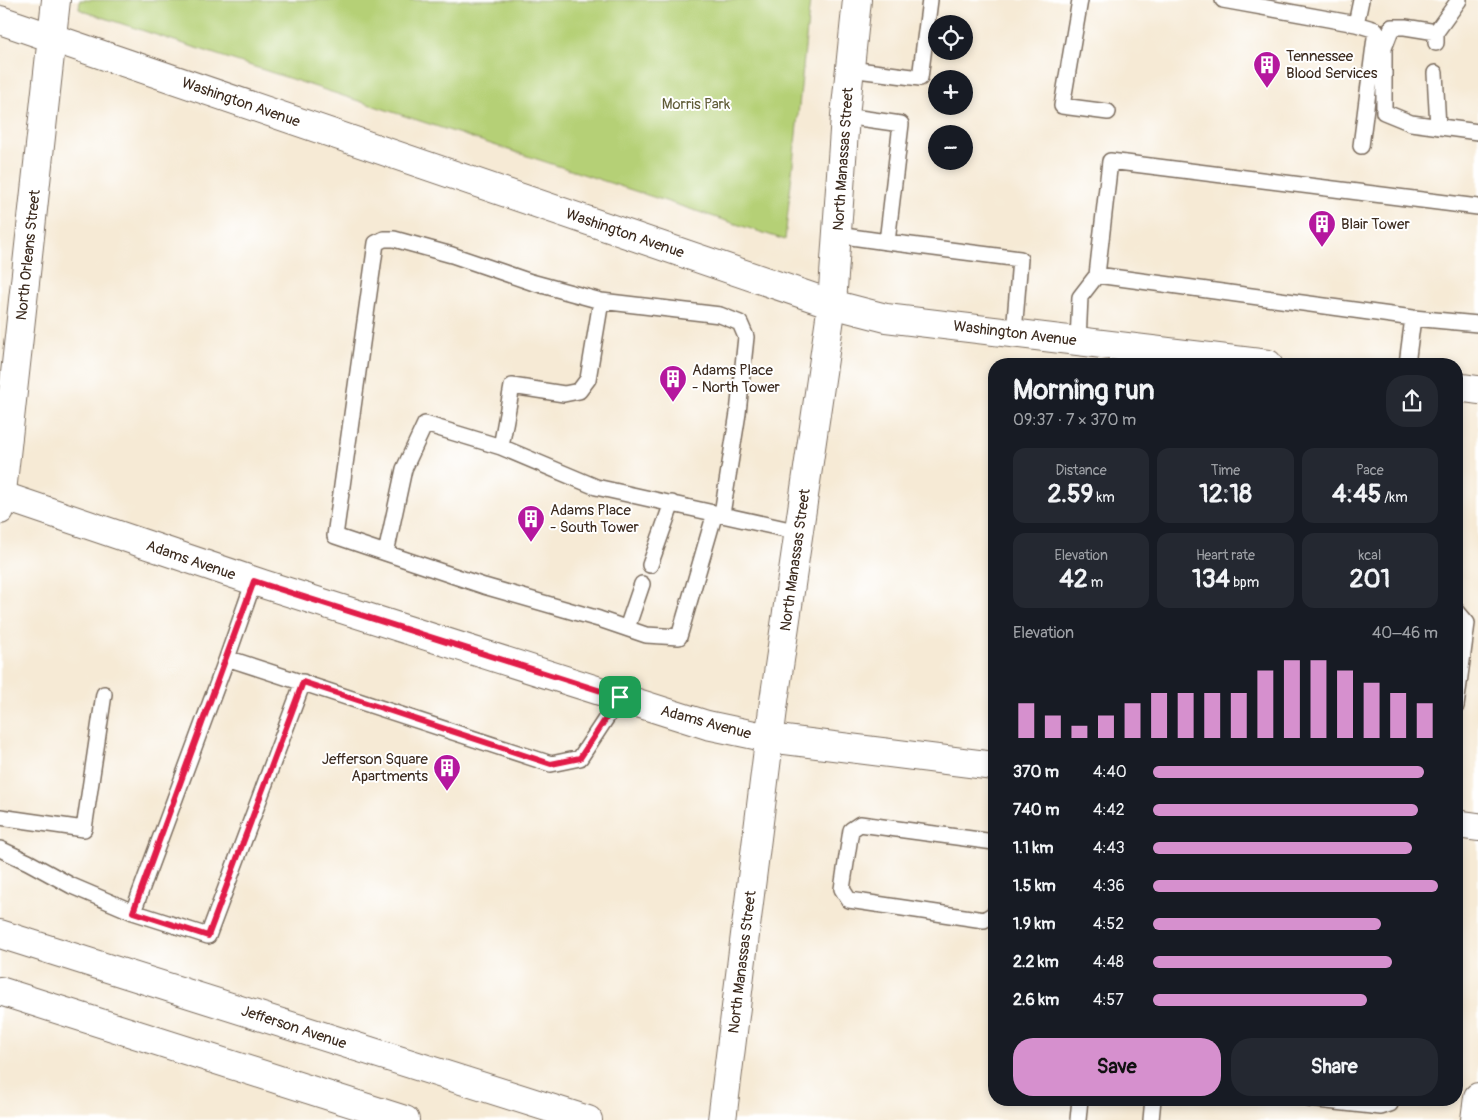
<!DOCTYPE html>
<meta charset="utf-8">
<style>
:root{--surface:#171b24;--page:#242831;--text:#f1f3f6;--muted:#9ea1a6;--accent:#d690ce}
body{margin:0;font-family:Pangolin,sans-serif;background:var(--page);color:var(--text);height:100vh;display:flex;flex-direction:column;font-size:19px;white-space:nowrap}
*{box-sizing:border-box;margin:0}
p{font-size:16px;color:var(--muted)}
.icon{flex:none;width:28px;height:28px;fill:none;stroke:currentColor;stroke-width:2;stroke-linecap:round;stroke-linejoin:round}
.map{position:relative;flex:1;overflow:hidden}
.drawer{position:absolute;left:988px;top:358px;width:475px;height:748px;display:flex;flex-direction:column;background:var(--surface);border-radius:20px;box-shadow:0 2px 8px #0003}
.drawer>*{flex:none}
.buttons{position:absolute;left:928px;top:15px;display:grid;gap:10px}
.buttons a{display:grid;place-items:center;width:45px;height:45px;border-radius:50%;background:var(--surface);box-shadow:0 2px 8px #0003;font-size:25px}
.pin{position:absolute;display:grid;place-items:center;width:42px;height:42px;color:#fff;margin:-21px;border-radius:10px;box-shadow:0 2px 8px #0006}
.round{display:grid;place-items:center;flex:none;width:52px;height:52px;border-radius:20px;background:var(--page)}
.summary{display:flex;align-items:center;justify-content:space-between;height:85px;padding:0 25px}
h1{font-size:28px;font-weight:800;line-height:38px}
.figures{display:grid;grid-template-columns:repeat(3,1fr);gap:8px;height:85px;padding:5px 25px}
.figures div{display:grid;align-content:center;border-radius:12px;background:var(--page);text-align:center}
.figures b{font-size:25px;font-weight:800}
.figures small{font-size:14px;font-weight:400}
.figures p{font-size:14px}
.chart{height:140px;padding:10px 25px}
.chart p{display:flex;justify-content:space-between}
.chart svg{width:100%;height:90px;margin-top:5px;stroke:var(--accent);stroke-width:6}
.action{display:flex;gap:10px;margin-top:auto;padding:10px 25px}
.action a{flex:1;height:58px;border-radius:20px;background:var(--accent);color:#111;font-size:20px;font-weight:800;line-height:58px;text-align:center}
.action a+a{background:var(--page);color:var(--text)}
ul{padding:0 25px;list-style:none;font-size:16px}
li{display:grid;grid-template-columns:80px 60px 1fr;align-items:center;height:38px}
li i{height:12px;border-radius:6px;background:var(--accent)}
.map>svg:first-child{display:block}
</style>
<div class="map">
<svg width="1478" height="1120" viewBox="0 0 1478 1120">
<rect width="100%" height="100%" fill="#fff"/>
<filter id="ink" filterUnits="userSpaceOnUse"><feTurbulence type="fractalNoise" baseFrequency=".02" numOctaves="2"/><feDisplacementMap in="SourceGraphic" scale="10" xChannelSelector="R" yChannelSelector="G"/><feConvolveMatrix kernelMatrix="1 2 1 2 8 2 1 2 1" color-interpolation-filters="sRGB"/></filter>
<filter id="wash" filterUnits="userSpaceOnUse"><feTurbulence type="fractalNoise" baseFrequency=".0096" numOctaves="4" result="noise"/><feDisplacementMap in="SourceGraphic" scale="20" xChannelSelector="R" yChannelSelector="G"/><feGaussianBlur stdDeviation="1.12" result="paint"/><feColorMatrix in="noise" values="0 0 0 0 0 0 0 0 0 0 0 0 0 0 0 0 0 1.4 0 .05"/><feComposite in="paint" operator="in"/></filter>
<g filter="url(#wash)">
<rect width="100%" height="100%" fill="#f6ead5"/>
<path fill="#b5d076" stroke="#787d4a" d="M80,0H810L785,240L86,12L79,9Z"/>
</g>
<g filter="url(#ink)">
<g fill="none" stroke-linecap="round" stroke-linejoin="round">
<defs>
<path id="lane" d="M1080,0L1062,106L1108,112
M1223,0L1356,24L1361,0
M1356,24L1376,30L1361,146
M1436,32L1405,27H1392L1384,48V112L1411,123L1478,132
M1436,43V32L1459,0
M850,69L920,78L930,0
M1435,73L1438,127
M837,235L887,242L901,124L845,116
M887,242L1020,259L1014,333
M1097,275L1413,318L1478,324
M601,301L720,315L740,323L746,337L738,413L722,514
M1078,341L1080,297L1097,275L1110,161L1478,207
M1407,364L1413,318
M715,513L679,637L646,635L599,619L484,586L335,536L376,243L384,239H394L452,255L531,282L601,301L588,379L579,391L564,394L512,386L501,447L596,487L799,532
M386,553L404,469L425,424L501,447
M650,565L672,503
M254,581L227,658L551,764L580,758L620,697
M1456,610L1467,623L1456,706
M627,628L642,584
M227,658L133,912L208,936L303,682
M0,817L84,829L104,694
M994,842L860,824L851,830L842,889L849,900L984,920L994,914
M0,849L28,862L72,886L133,912
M1309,1099L1381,1107L1390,1104L1391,1099
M1078,1120L1080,1099
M1151,1120L1153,1099"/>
<path id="street" d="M0,20L832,304L886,318L1268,364
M1456,387L1478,390
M0,510L56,0"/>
<path id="secondary" d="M0,495L263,584L707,725L769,738L994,766
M1456,824L1478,827
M0,934L588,1120
M0,991L405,1120
M722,1120L774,701L832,304L845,116L857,0
M1475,1120L1478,1097"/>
</defs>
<use href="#lane" stroke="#7c6d5e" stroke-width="18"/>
<use href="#street" stroke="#7c6d5e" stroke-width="30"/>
<use href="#secondary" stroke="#7c6d5e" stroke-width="30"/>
<use href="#lane" stroke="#fff" stroke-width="15"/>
<use href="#street" stroke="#fff" stroke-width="28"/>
<use href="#secondary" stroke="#fff" stroke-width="28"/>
</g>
</g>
<g fill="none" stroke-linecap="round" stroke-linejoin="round" filter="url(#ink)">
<defs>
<path id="route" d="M254,581L263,584L620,697L580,758L551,764L303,682L208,936L133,912Z"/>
</defs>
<use href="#route" stroke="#fff" stroke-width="10"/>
<use href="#route" stroke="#e11d48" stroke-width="6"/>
</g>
<defs>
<symbol id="building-pin" viewBox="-11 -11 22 30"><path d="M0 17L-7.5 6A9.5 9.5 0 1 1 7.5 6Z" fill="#b5179e" stroke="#fff"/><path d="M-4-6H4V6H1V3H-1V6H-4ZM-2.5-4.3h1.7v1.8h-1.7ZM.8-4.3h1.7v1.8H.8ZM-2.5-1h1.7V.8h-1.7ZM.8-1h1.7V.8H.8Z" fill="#fff"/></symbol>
</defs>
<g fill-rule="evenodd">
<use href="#building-pin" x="1251" y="49" width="32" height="43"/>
<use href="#building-pin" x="1306" y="208" width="32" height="43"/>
<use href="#building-pin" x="657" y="363" width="32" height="43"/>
<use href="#building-pin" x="515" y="503" width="32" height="43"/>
<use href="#building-pin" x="431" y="752" width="32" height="43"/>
</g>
<g text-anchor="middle" stroke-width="4" stroke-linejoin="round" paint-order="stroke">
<g font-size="15" fill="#3b2a1e" stroke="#fff" text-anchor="start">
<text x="1286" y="61">Tennessee<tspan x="1286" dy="17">Blood Services</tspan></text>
<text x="1341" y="229">Blair Tower</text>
<text x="692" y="375">Adams Place<tspan x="692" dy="17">- North Tower</tspan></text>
<text x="550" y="515">Adams Place<tspan x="550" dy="17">- South Tower</tspan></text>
<text x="428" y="764" text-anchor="end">Jefferson Square<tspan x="428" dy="17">Apartments</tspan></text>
</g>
<g font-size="15" fill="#3b2a1e" stroke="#fff">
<text transform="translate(241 102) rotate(19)" y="5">Washington Avenue</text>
<text transform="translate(843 159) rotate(-86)" y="5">North Manassas Street</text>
<text transform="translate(625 233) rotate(19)" y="5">Washington Avenue</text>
<text transform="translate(28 255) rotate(-84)" y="5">North Orleans Street</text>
<text transform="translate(1015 333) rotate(7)" y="5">Washington Avenue</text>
<text transform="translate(191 560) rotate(19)" y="5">Adams Avenue</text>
<text transform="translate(795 560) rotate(-82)" y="5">North Manassas Street</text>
<text transform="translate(706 722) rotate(15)" y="5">Adams Avenue</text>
<text transform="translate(742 962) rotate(-83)" y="5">North Manassas Street</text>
<text transform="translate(294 1027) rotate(18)" y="5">Jefferson Avenue</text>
</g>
<g font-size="15" fill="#605c38" stroke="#fff">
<text x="696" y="109">Morris Park</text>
</g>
</g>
</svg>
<div class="buttons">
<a><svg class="icon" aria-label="locate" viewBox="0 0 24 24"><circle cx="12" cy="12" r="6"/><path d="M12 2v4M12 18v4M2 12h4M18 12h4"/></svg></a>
<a>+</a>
<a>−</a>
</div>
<div class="pin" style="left:620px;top:697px;background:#1e9e55"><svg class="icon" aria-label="arrive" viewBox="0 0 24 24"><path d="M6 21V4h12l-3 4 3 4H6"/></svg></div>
<section class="drawer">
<div class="summary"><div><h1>Morning run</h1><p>09:37 · 7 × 370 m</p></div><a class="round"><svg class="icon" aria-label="share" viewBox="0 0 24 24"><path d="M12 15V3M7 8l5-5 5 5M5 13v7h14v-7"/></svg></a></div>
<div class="figures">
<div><p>Distance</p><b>2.59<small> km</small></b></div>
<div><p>Time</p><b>12:18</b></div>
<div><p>Pace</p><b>4:45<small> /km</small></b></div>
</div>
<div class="figures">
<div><p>Elevation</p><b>42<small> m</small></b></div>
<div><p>Heart rate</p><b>134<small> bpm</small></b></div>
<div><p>kcal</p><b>201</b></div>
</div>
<div class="chart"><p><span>Elevation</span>40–46 m</p>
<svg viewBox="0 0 160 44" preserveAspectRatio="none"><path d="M5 44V27M15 44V33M25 44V38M35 44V33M45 44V27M55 44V22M65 44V22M75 44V22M85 44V22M95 44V11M105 44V6M115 44V6M125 44V11M135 44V17M145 44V22M155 44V27"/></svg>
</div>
<ul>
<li><b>370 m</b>4:40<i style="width:95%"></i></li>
<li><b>740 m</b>4:42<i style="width:93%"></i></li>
<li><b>1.1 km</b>4:43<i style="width:91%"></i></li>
<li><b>1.5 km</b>4:36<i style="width:100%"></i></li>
<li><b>1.9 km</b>4:52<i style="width:80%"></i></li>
<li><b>2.2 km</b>4:48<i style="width:84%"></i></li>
<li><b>2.6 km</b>4:57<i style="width:75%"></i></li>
</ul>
<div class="action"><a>Save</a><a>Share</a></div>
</section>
</div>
